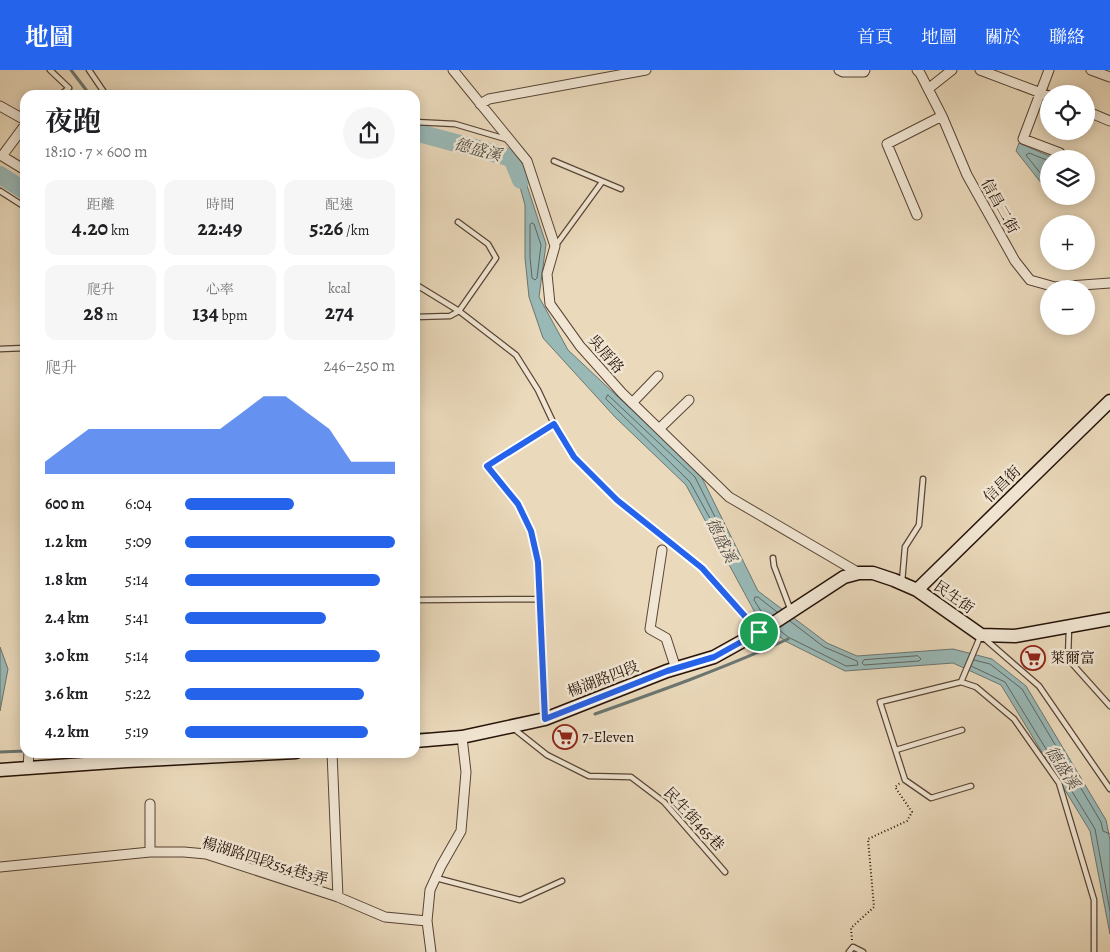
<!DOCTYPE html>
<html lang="zh-TW">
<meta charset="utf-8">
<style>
:root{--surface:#fff;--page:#f6f6f6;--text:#202124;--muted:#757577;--accent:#2563eb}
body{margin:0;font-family:Alegreya,"Noto Serif TC",serif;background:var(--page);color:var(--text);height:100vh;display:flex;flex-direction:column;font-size:19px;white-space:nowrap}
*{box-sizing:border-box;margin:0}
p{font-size:16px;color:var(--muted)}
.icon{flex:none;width:28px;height:28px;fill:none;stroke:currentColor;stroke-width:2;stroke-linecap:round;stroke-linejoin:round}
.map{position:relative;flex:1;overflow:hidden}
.sheet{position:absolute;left:20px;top:20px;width:400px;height:668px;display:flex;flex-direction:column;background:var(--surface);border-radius:15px;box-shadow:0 2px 12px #0003}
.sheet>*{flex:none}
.controls{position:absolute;left:1040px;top:15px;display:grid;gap:10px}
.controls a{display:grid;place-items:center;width:55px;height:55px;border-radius:50%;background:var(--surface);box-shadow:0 2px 12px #0003;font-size:25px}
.pin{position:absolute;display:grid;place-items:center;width:42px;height:42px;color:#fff;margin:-21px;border:2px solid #fff;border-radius:50%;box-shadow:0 1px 5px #0007}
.round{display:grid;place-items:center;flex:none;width:52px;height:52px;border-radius:26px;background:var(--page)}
.summary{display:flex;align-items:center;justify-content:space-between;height:85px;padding:0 25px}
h1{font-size:28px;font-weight:700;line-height:38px}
.figures{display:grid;grid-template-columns:repeat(3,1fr);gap:8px;height:85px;padding:5px 25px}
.figures div{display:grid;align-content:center;border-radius:12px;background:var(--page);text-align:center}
.figures b{font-size:21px;font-weight:700}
.figures small{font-size:14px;font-weight:400}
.figures p{font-size:14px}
.chart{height:140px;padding:10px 25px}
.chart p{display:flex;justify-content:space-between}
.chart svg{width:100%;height:90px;margin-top:5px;fill:var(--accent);opacity:.7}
ul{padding:0 25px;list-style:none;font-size:16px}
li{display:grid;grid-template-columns:80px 60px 1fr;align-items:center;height:38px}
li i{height:12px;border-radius:6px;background:var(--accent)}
header{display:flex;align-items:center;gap:30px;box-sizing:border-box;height:70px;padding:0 25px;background:var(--accent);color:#fff}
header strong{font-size:24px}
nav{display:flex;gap:28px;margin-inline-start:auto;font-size:18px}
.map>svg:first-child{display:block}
</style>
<header>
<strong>地圖</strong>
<nav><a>首頁</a><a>地圖</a><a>關於</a><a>聯絡</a></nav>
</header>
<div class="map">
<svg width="1110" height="882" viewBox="0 0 1110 882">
<rect width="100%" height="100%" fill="#ead9bb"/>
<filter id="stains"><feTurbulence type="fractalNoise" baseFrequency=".004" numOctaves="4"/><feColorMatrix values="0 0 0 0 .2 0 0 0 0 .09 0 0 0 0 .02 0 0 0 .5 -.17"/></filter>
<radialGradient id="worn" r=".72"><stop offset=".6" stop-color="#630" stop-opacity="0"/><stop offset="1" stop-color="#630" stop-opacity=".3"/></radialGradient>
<path fill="#99b9b7" stroke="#6b7671" d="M1019,73L1056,89H1049V115L1046,119L1016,81Z
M512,88L519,91L546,174L539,227L568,280L700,404L758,521L827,573L857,586L953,579L992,589L1026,616L1106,750L1110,770V864L1090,761L1001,615L953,593L845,601L785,571L759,550L686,415L615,347L543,268L529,227L525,188V135Z
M0,577L8,599L0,641Z"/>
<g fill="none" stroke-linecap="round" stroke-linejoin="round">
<path stroke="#606660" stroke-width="1" d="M1049,91L1029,83L1026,85L1049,114
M532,153L534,154L541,175L537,208L535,210L532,208L530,187V155Z
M608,325L695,407L722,461V464L718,463L690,412L606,329Z
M766,549L754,530L755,527H758L777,542
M778,559L788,567L846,596L858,595L857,591L824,577L790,551
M918,586L921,589L919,591L864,595L862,593L864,590Z
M974,590L990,594L1022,619L1101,752L1103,761L1110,764
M971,596L1005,612L1095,759L1110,841"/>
<path stroke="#6b7671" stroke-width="3" d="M71,0L90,25
M595,644C660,621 725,598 788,569
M415,664H429
M0,682L25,681"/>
<path stroke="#99b9b7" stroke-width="18" d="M415,62L512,88L521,110
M0,105L25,121"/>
<defs>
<path id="lane" d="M50,0L69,18L60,25
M89,0L106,25
M415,52L455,54L509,70
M554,91L621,119
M0,121L25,137
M556,175L602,112
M415,214L459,241L516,285L538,320L554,354L574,387L617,429L702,499L757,560
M415,247L450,246L459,241L496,188L488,174L458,152
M0,279L25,278
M773,488L774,496L791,541
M902,512L905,477L919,455L923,409
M415,530L540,529
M1069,557L1068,589L1110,636
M985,569L1039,616L1110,719
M961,612L976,617L1014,649L1059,713L1094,830V882
M961,612L980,567
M961,612L880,632L905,710L931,728L971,716
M545,647L538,492L531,461L518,434L487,396L554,354
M513,658L547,685L589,706L631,707L664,732L725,802
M896,680L962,660
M436,808L520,830L562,811
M849,882L853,877L863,882"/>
<path id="street" d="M453,0L527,91L555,176L547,204L550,234L580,276L622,323L729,427L859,503
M839,0L843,2H864L865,0
M917,0L920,3L942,46L967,105L1015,191L1030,210L1055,217L1110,213
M980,0L1049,26
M1049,0L1023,69L1060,83
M1091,0L1110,7
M928,19L952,0
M480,34L489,29L646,0
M0,36L25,50
M1086,41L1110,51
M25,55L2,86L25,100
M917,145L887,74L942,46
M632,333L658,306
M659,359L689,330
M662,480L650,559L666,568L676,599
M332,682L338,827
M28,698L29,682
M150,734V782
M0,797L150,782H184L206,784L338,827L385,847L427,851
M431,882L427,851L430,820L441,796L461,761L466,702L462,667"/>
<path id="secondary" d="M917,520L1110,331
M415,671L462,667L545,649L667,601L714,587L766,558L844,507L859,503H873L894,510L917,520L981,565L1015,566L1110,549
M0,700L127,691L296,682"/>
</defs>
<use href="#lane" stroke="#574435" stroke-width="7"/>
<use href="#street" stroke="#574435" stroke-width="11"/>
<use href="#secondary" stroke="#261208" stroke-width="15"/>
<path stroke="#261208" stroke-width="2" stroke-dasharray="1 2.5" stroke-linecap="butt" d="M852,870L851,858L874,837L868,769L907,751L912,742L895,717L900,713"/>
<use href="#lane" stroke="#f1e6d3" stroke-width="4.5"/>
<use href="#street" stroke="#f1e6d3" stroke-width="9"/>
<use href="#secondary" stroke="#f1e6d3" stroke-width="12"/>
</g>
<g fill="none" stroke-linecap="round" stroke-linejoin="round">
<defs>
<path id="route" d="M554,354L574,387L617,430L702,498L759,562L714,587L667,601L545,649L538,492L531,461L518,434L487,396Z"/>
</defs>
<use href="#route" stroke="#fff" stroke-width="10"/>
<use href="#route" stroke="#2563eb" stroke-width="6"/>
</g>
<defs>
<symbol id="supermarket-ring" viewBox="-11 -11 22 22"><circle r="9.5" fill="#f1e6d3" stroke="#8f2418" stroke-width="1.5"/><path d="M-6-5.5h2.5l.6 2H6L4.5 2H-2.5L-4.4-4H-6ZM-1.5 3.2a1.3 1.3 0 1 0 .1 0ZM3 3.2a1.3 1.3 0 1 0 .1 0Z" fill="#8f2418"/></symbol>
</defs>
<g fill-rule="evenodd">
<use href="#supermarket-ring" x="1019" y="574" width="28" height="28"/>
<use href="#supermarket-ring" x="551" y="653" width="28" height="28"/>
</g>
<g text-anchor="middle" stroke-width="5" stroke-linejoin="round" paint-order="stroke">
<g font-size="15" fill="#261208" stroke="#f1e6d3">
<text transform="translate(1000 136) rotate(61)" y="5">信昌二街</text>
<text transform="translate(606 284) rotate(49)" y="5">吳厝路</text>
<text transform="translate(1002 414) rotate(-44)" y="5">信昌街</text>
<text transform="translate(954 527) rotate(35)" y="5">民生街</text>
<text transform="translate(603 609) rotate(-21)" y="5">楊湖路四段</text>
<text transform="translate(694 749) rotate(47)" y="5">民生街465巷</text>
<text transform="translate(265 791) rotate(17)" y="5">楊湖路四段554巷3弄</text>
</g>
<g font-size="15" fill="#261208" stroke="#f1e6d3" text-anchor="start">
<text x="1050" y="593">萊爾富</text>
<text x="582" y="672">7-Eleven</text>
</g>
<g font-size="16" font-style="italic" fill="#4e4c45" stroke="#f1e6d3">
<text transform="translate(478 79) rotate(15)" y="6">德盛溪</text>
<text transform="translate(722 470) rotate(64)" y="6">德盛溪</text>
<text transform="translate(1063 697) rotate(57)" y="6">德盛溪</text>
</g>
</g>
<rect width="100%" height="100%" filter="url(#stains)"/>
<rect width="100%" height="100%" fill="url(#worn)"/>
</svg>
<div class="controls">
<a><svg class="icon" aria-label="locate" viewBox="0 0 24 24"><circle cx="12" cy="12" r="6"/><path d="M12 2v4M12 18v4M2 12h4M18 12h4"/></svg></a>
<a><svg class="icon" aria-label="layers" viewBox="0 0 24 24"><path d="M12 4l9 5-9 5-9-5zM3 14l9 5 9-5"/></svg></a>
<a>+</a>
<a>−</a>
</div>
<div class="pin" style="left:759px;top:562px;background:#1e9e55"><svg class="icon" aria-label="arrive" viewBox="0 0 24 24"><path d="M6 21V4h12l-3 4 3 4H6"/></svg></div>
<section class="sheet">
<div class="summary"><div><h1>夜跑</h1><p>18:10 · 7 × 600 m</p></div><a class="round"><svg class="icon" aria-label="share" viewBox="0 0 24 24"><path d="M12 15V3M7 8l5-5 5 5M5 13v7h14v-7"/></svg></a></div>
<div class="figures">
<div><p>距離</p><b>4.20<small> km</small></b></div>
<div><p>時間</p><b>22:49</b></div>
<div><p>配速</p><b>5:26<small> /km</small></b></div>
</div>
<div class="figures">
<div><p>爬升</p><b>28<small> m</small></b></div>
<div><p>心率</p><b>134<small> bpm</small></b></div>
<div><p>kcal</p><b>274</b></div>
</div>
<div class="chart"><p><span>爬升</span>246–250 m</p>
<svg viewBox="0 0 160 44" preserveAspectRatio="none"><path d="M0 44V38L10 30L20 22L30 22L40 22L50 22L60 22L70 22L80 22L90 14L100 6L110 6L120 14L130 22L140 38L150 38L160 38V44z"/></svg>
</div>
<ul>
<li><b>600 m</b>6:04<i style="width:52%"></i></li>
<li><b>1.2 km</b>5:09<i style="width:100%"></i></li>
<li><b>1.8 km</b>5:14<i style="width:93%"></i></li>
<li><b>2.4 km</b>5:41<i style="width:67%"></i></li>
<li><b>3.0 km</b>5:14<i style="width:93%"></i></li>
<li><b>3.6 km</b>5:22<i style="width:85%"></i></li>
<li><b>4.2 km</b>5:19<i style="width:87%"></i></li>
</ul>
</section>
</div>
